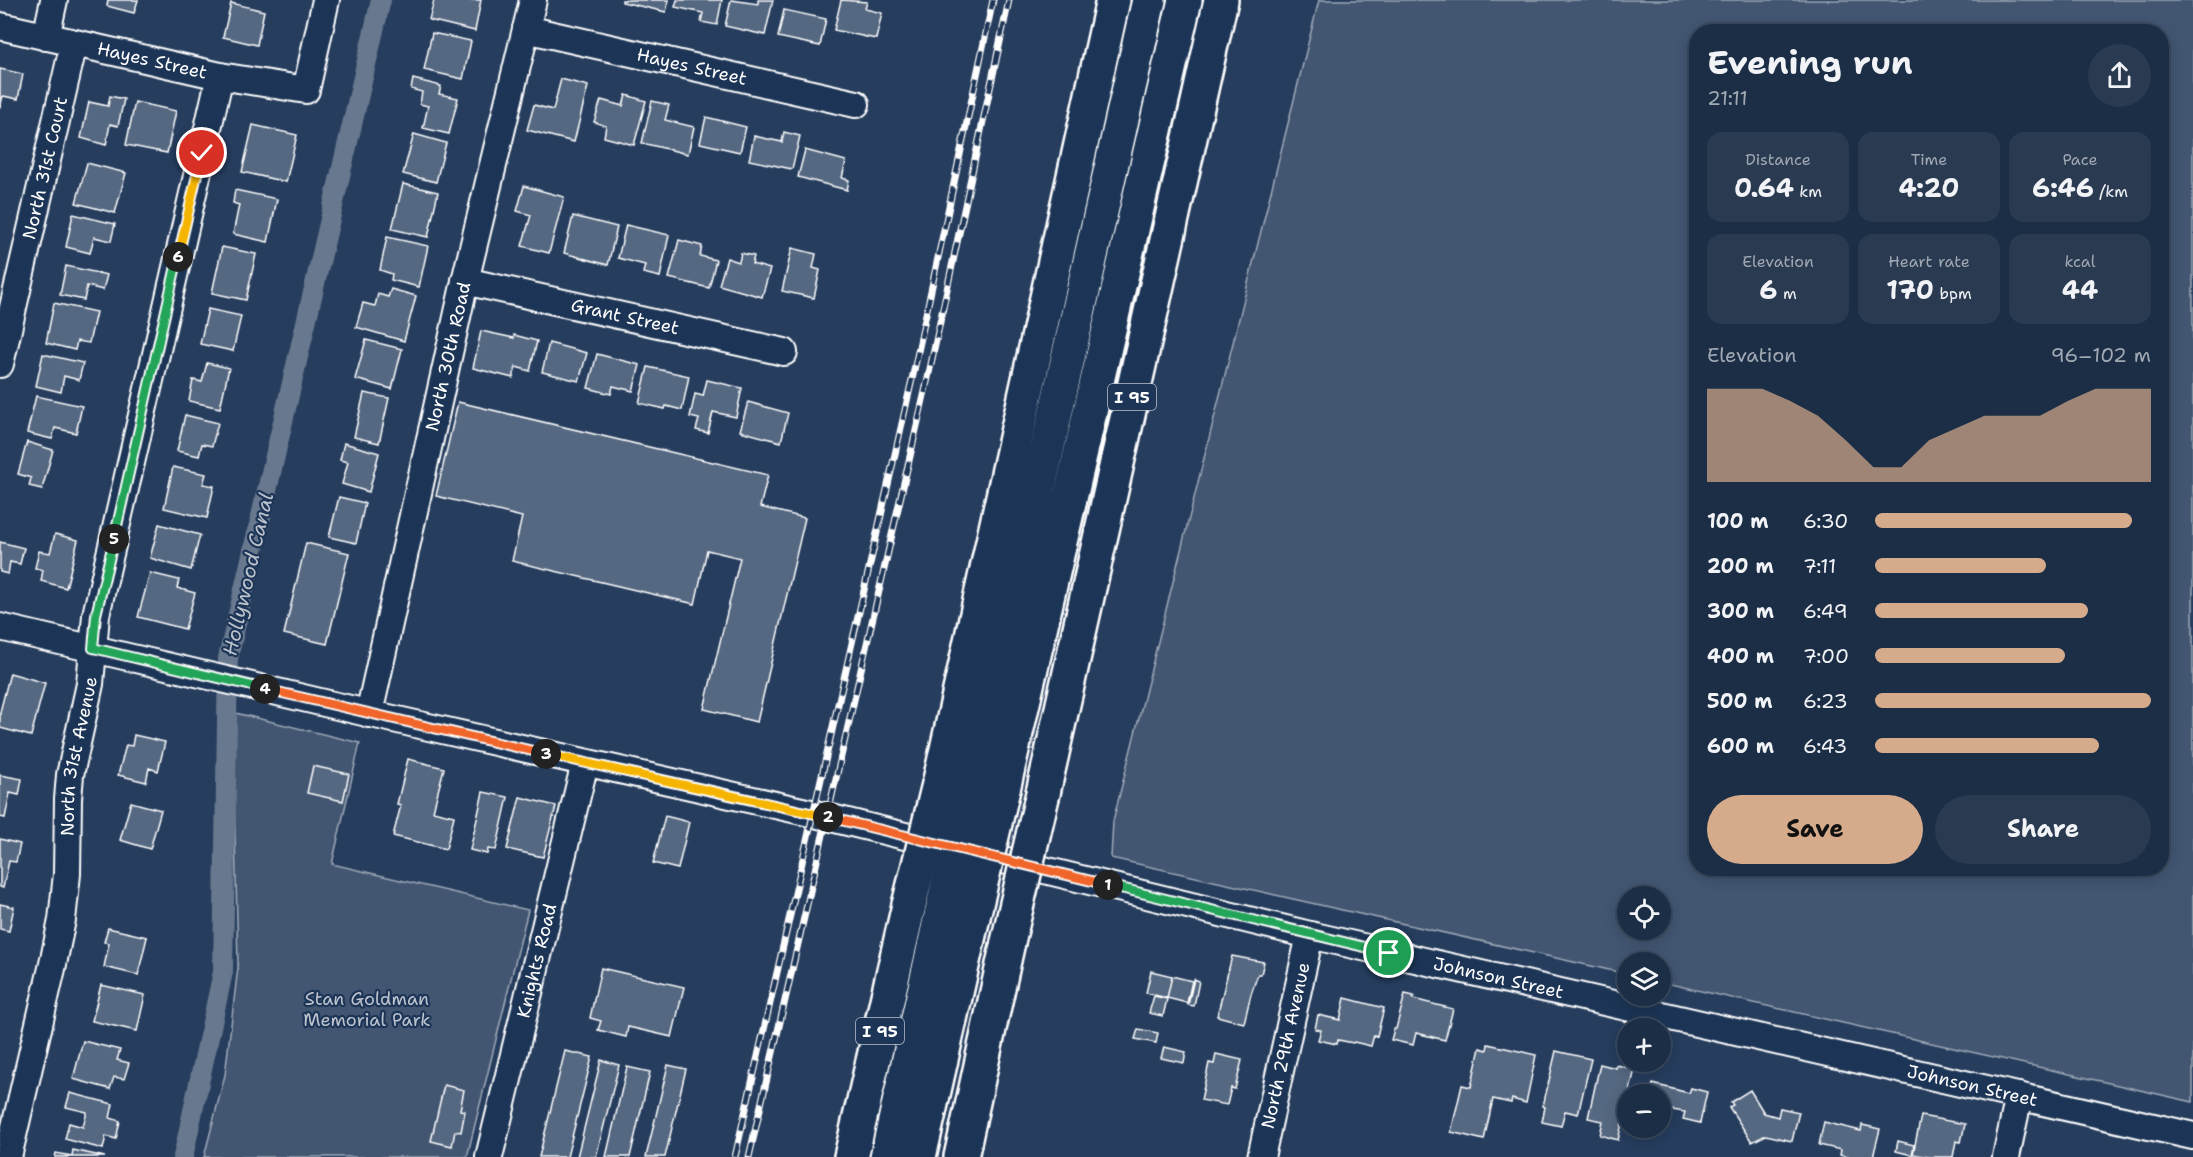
<!DOCTYPE html>
<meta charset="utf-8">
<style>
:root{--surface:#1c2e46;--page:#293a51;--text:#f1f3f6;--muted:#a0a8b3;--line:#3a4a5f;--accent:#d6ab8b}
body{margin:0;font-family:"Shantell Sans",sans-serif;background:var(--page);color:var(--text);height:100vh;display:flex;flex-direction:column;font-size:22px;white-space:nowrap}
*{box-sizing:border-box;margin:0}
p{font-size:20px;color:var(--muted)}
.icon{flex:none;width:33px;height:33px;fill:none;stroke:currentColor;stroke-width:2;stroke-linecap:round;stroke-linejoin:round}
.map{position:relative;flex:1;overflow:hidden}
.drawer{position:absolute;left:1689px;top:24px;width:480px;height:852px;display:flex;flex-direction:column;background:var(--surface);border-radius:24px;box-shadow:0 3px 15px #0003,0 0 0 2px var(--line)}
.drawer>*{flex:none}
.fabs{position:absolute;left:1617px;top:886px;display:grid;gap:12px}
.fabs a{display:grid;place-items:center;width:54px;height:54px;border-radius:50%;background:var(--surface);box-shadow:0 3px 15px #0003,0 0 0 2px var(--line);font-size:30px}
.pin{position:absolute;display:grid;place-items:center;width:51px;height:51px;color:#fff;margin:-26px;border:3px solid #fff;border-radius:50%;box-shadow:0 2px 6px #0007}
.km{position:absolute;width:30px;height:30px;margin:-15px;border-radius:50%;background:#222;color:#fff;font-size:16px;line-height:30px;text-align:center}
.round{display:grid;place-items:center;flex:none;width:63px;height:63px;border-radius:32px;background:var(--page)}
.overview{display:flex;align-items:center;justify-content:space-between;height:102px;padding:0 18px}
h1{font-size:33px;font-weight:700;line-height:45px}
.metrics{display:grid;grid-template-columns:repeat(3,1fr);gap:9px;height:102px;padding:6px 18px}
.metrics div{display:grid;align-content:center;border-radius:15px;background:var(--page);text-align:center}
.metrics b{font-size:26px;font-weight:700}
.metrics small{font-size:16px;font-weight:400}
.metrics p{font-size:16px}
.chart{height:168px;padding:12px 18px}
.chart p{display:flex;justify-content:space-between}
.chart svg{width:100%;height:108px;margin-top:6px;fill:var(--accent);opacity:.7}
.action{display:flex;gap:12px;margin-top:auto;padding:12px 18px}
.action a{flex:1;height:69px;border-radius:36px;background:var(--accent);color:#111;font-size:24px;font-weight:700;line-height:69px;text-align:center}
.action a+a{background:var(--page);color:var(--text)}
ul{padding:0 18px;list-style:none;font-size:20px}
li{display:grid;grid-template-columns:96px 72px 1fr;align-items:center;height:45px}
li i{height:15px;border-radius:8px;background:var(--accent)}
.map>svg:first-child{display:block}
</style>
<div class="map">
<svg width="2193" height="1157" viewBox="0 0 2193 1157">
<rect width="100%" height="100%" fill="#263d5e"/>
<filter id="ink" filterUnits="userSpaceOnUse"><feTurbulence type="fractalNoise" baseFrequency=".0167" numOctaves="2"/><feDisplacementMap in="SourceGraphic" scale="12" xChannelSelector="R" yChannelSelector="G"/><feConvolveMatrix kernelMatrix="1 2 1 2 8 2 1 2 1" color-interpolation-filters="sRGB"/></filter>
<g filter="url(#ink)">
<path fill="#425672" stroke="#a0aab8" stroke-width="1.5" fill-rule="evenodd" d="M1319,0H2193V1102L1661,982L1660,963H1628L1627,974L1111,858L1113,821ZM1696,32H2162V868H1696ZM1628,897H1660V930H1628Z
M223,710L360,743L332,864L528,910L467,1157H204L225,1075L238,967L234,787L223,732Z"/>
<g fill="none" stroke-linecap="round" stroke-linejoin="round">
<path stroke="#67788e" stroke-width="20" d="M183,1157L223,972L228,658L381,0"/>
</g>
<path fill="#556781" stroke="#fff" stroke-width="1.5" d="M108,0H138L134,13L107,6Z
M434,0H481L475,31L429,20Z
M622,0H669L666,12L622,2Z
M677,0H722L717,25L701,22L703,13L675,7Z
M731,0L758,4V0H773L765,35L725,26Z
M841,0L867,2L865,9L882,13L876,39L834,30Z
M231,3L264,11L257,45L223,37Z
M784,10L826,19L820,46L778,37Z
M432,33L471,41L463,79L424,70Z
M0,69L23,74L18,99L3,96L0,108Z
M413,79L441,86L439,94L458,98L449,134L423,128L428,106L420,104L422,92L411,89Z
M561,79L588,86L574,142L527,130L534,105L553,110Z
M626,95L646,101L634,145L604,137L606,126L594,122L601,100L623,106Z
M110,96L124,99L118,126L110,124L106,145L81,138L89,102L108,106Z
M652,101L669,105L665,120L694,127L688,154L642,143Z
M135,102L176,111L167,153L126,145Z
M706,117L746,127L740,152L700,143Z
M253,125L297,135L286,182L242,172Z
M784,132L800,136L792,169L749,160L754,136L782,142Z
M414,134L446,143L436,182L403,174Z
M805,150L846,161L842,178L849,180L847,190L798,177Z
M87,163L126,173L115,213L76,203Z
M403,184L438,192L428,237L392,229Z
M524,186L564,197L549,253L522,246L531,215L517,211Z
M235,190L277,199L268,242L233,234L239,205L233,203Z
M73,214L115,224L111,241L94,237L90,253L66,247Z
M573,216L617,227L608,265L564,253Z
M626,225L669,235L660,277L643,273L645,265L618,258Z
M387,237L428,246L419,287L391,280L392,274L380,270Z
M679,240L702,246L700,256L716,260L709,288L669,278Z
M222,247L256,254L246,300L212,293Z
M792,248L816,254L813,268L820,270L814,298L782,291Z
M741,253L754,256L752,264L770,269L762,297L719,285L727,258L739,262Z
M66,266L107,275L103,290L87,286L84,300L60,295Z
M391,289L416,296L404,341L356,327L363,303L375,306L378,294L388,297Z
M54,303L96,312L89,343L77,341L75,350L46,343Z
M208,309L241,316L233,351L200,344Z
M481,331L514,338V335L537,341L530,371L516,367L513,378L473,368Z
M366,340L402,349L392,389L355,379Z
M549,343L587,353L579,381L542,372Z
M43,354L83,363L79,380L64,376L61,392L36,386Z
M597,354L640,365L633,391L613,386L611,394L588,388Z
M207,363L229,368L220,408L189,401L193,380L202,382Z
M648,367L689,376L682,410L666,406L665,409L639,403Z
M707,380L742,388L736,417L713,412L708,433L696,430L699,419L690,417L695,394L703,396Z
M364,393L389,398L379,443L354,437Z
M36,396L82,406L76,433L55,428L52,439L27,433Z
M458,402L768,475L760,507L805,518L757,722L704,709L740,558L707,550L695,604L512,561L522,517L436,496Z
M748,402L788,413L781,442L740,431Z
M185,415L218,423L212,446L202,444L199,456L177,451Z
M27,442L53,450L42,489L29,486L31,478L18,474Z
M344,443L379,453L369,492L342,484L348,462L340,460Z
M173,467L206,474L203,484L214,486L207,518L164,508Z
M339,497L365,503L356,543L329,537Z
M159,524L200,535L191,570L150,558Z
M55,534L78,540L66,588L41,581L43,570L35,568L39,551L50,553Z
M0,542L24,548L20,564L10,562L8,574L0,572Z
M306,543L349,553L327,644L284,634Z
M150,573L179,580L177,588L195,593L185,629L138,617Z
M10,673L45,683L31,736L0,728V712Z
M134,735L165,742L158,771L149,768L146,782L118,775L126,745L132,746Z
M408,759L444,768L433,811L454,816L446,849L393,836L401,805L397,804Z
M313,766L349,774L343,801L307,793Z
M0,775L22,779L19,795L10,793L5,818L0,817Z
M483,792L508,797L496,850L488,849L487,854L470,850Z
M520,797L556,806L543,857L507,849Z
M131,802L161,810L150,849L120,840Z
M665,816L689,822L678,869L653,863Z
M0,839L20,844L16,862L9,861L3,888L0,887Z
M0,904L14,907L9,931L0,929Z
M108,928L147,937L138,975L104,967L109,943L104,942Z
M1232,956L1264,962L1261,974H1258L1251,994L1244,1023L1217,1016Z
M601,968L684,987L672,1037L628,1027L626,1037L598,1030L601,1021L590,1018Z
M1151,971L1172,976L1167,998L1146,993Z
M1172,976L1192,981L1187,1003L1167,998Z
M1194,979L1199,981L1194,1006L1188,1005Z
M101,985L145,995L137,1031L92,1021Z
M1405,994L1414,996L1413,999L1453,1009L1445,1040L1416,1033L1413,1045L1391,1040L1394,1029H1396Z
M1154,996L1167,999L1163,1016L1149,1013Z
M1345,998L1384,1008L1377,1036L1374,1035L1371,1046L1354,1042L1353,1043L1338,1040L1337,1044L1318,1040L1321,1030L1315,1029L1318,1015L1340,1020Z
M1138,1029L1158,1033L1156,1043L1135,1039Z
M83,1041L120,1050L117,1060L129,1063L124,1079L114,1077L110,1089L73,1079Z
M1488,1044L1536,1055L1526,1103L1512,1099L1511,1103L1493,1099L1484,1140L1451,1132L1462,1085L1471,1087L1480,1048L1487,1050Z
M1164,1047L1186,1052L1184,1063L1161,1058Z
M565,1051L592,1057L567,1157H539Z
M1556,1051L1591,1059L1578,1114L1565,1111L1561,1126L1542,1122L1545,1107L1543,1106Z
M1216,1054L1242,1060L1235,1089L1231,1088L1227,1105L1201,1100L1209,1063L1214,1064Z
M601,1060L619,1065L596,1157H577Z
M1600,1064L1616,1068V1065L1635,1069L1618,1140L1600,1135L1603,1121L1588,1118Z
M668,1065L686,1069L665,1157H646Z
M627,1067L650,1072L630,1157H606Z
M1653,1084L1689,1093L1691,1088L1707,1092L1700,1123L1683,1119L1685,1112L1660,1108V1095H1650Z
M444,1085L464,1090L460,1110L465,1111L461,1132L455,1131L452,1146L431,1141Z
M1750,1090L1764,1113L1778,1117L1780,1108L1799,1112L1792,1141L1766,1135L1752,1142L1729,1107L1733,1105L1731,1102Z
M70,1093L113,1104L110,1118L120,1121L116,1139L106,1136L103,1149L65,1139L69,1123L83,1127L87,1112L66,1107Z
M1921,1116L1965,1124L1961,1142L1956,1141L1953,1157H1929L1913,1154Z
M1824,1122L1861,1131L1862,1125L1880,1129L1873,1157H1847L1840,1155L1841,1150L1819,1145Z
M1898,1141L1914,1145L1912,1155L1896,1151Z
M73,1150L105,1157H55L56,1153L72,1156Z"/>
<g fill="none" stroke-linecap="round" stroke-linejoin="round">
<defs>
<g id="minor">
<path id="s1" d="M0,26L220,76L306,90L326,0"/>
<path id="s2" d="M526,29L856,104"/>
<path d="M46,37L54,0"/>
<path id="s3" d="M465,281L784,352"/>
<path id="s4" d="M0,364L74,43"/>
<path id="s5" d="M0,627L380,716L815,814L1310,935L2193,1136"/>
<path id="s6" d="M369,714L465,281L533,0"/>
<path id="s7" d="M8,1157L53,964L62,920L67,874L68,799L70,775L90,684L96,615L220,76"/>
<path id="s8" d="M489,1157L585,763"/>
<path id="s9" d="M1261,1157L1310,935"/>
<path d="M2006,1157L2019,1096"/>
</g>
<path id="highway" d="M942,772L1113,0
M972,782L1149,0
M1003,789L1185,0
M1043,793L1221,0
M851,1157L909,905
M887,1157L942,911
M919,1157L973,917
M961,1157L1008,942"/>
</defs>
<use href="#minor" stroke="#fff" stroke-width="30"/>
<use href="#highway" stroke="#fff" stroke-width="38"/>
<use href="#minor" stroke="#1d3557" stroke-width="26"/>
<use href="#highway" stroke="#1d3557" stroke-width="33"/>
<defs>
<path id="rail" d="M735,1157L913,375L993,0
M749,1157L928,378L1009,0"/>
</defs>
<use href="#rail" stroke="#fff" stroke-width="7"/>
<use href="#rail" stroke="#1d3557" stroke-width="4.5" stroke-dasharray="14" stroke-linecap="butt"/>
<defs>
<path id="highway-bridge" d="M909,905L942,772
M942,911L972,782
M973,917L1003,789
M1008,942L1043,793"/>
</defs>
<use href="#highway-bridge" stroke="#fff" stroke-width="38" stroke-linecap="butt"/>
<use href="#highway-bridge" stroke="#1d3557" stroke-width="33"/>
</g>
</g>
<g fill="none" stroke-linecap="round" stroke-linejoin="round" filter="url(#ink)">
<defs>
<path id="split-1" d="M1108,885L1389,953"/>
<path id="split-2" d="M828,817L1108,885"/>
<path id="split-3" d="M546,754L828,817"/>
<path id="split-4" d="M265,689L546,754"/>
<path id="split-5" d="M114,539L96,615L93,648L265,689"/>
<path id="split-6" d="M114,539L178,257"/>
<path id="split-7" d="M178,257L202,153"/>
</defs>
<use href="#split-1" stroke="#fff" stroke-width="12"/>
<use href="#split-2" stroke="#fff" stroke-width="12"/>
<use href="#split-3" stroke="#fff" stroke-width="12"/>
<use href="#split-4" stroke="#fff" stroke-width="12"/>
<use href="#split-5" stroke="#fff" stroke-width="12"/>
<use href="#split-6" stroke="#fff" stroke-width="12"/>
<use href="#split-7" stroke="#fff" stroke-width="12"/>
<use href="#split-1" stroke="#22a559" stroke-width="8"/>
<use href="#split-2" stroke="#f0652b" stroke-width="8"/>
<use href="#split-3" stroke="#f5b400" stroke-width="8"/>
<use href="#split-4" stroke="#f0652b" stroke-width="8"/>
<use href="#split-5" stroke="#22a559" stroke-width="8"/>
<use href="#split-6" stroke="#22a559" stroke-width="8"/>
<use href="#split-7" stroke="#f5b400" stroke-width="8"/>
</g>
<g text-anchor="middle" stroke-width="4.5" stroke-linejoin="round" paint-order="stroke">
<g fill="#1d3557" stroke="#bbc2cd" stroke-width="1.5">
<rect x="1108" y="384" width="48" height="26" rx="4.5"/>
<rect x="856" y="1018" width="48" height="26" rx="4.5"/>
</g>
<g font-size="16" font-weight="bold" fill="#fff">
<text x="1132" y="403">I 95</text>
<text x="880" y="1037">I 95</text>
</g>
<g font-size="18" fill="#fff" stroke="#1d3557">
<text dy="6" stroke="none"><textPath href="#s1" startOffset="156">Hayes Street</textPath></text>
<text dy="6" stroke="none"><textPath href="#s2" startOffset="170">Hayes Street</textPath></text>
<text dy="6" stroke="none"><textPath href="#s4" startOffset="201">North 31st Court</textPath></text>
<text dy="6" stroke="none"><textPath href="#s3" startOffset="164">Grant Street</textPath></text>
<text dy="6" stroke="none"><textPath href="#s6" startOffset="366">North 30th Road</textPath></text>
<text dy="6" stroke="none"><textPath href="#s7" startOffset="408">North 31st Avenue</textPath></text>
<text dy="6" stroke="none"><textPath href="#s8" startOffset="202">Knights Road</textPath></text>
<text dy="6" stroke="none"><textPath href="#s5" startOffset="1539">Johnson Street</textPath></text>
<text dy="6" stroke="none"><textPath href="#s9" startOffset="114">North 29th Avenue</textPath></text>
<text dy="6" stroke="none"><textPath href="#s5" startOffset="2025">Johnson Street</textPath></text>
</g>
<g font-size="18" fill="#bdc4ce" stroke="#1d3557">
<text x="367" y="1005">Stan Goldman<tspan x="367" dy="21">Memorial Park</tspan></text>
</g>
<g font-size="20" font-style="italic" fill="#bbc2cc" stroke="#1d3557">
<text transform="translate(248 574) rotate(-77)" y="7">Hollywood Canal</text>
</g>
</g>
</svg>
<div class="fabs">
<a><svg class="icon" aria-label="locate" viewBox="0 0 24 24"><circle cx="12" cy="12" r="6"/><path d="M12 2v4M12 18v4M2 12h4M18 12h4"/></svg></a>
<a><svg class="icon" aria-label="layers" viewBox="0 0 24 24"><path d="M12 4l9 5-9 5-9-5zM3 14l9 5 9-5"/></svg></a>
<a>+</a>
<a>−</a>
</div>
<div class="pin" style="left:1389px;top:953px;background:#1e9e55"><svg class="icon" aria-label="arrive" viewBox="0 0 24 24"><path d="M6 21V4h12l-3 4 3 4H6"/></svg></div>
<div class="pin" style="left:202px;top:153px;background:#d93025"><svg class="icon" aria-label="check" viewBox="0 0 24 24"><path d="M5 12l5 5 9-10"/></svg></div>
<b class="km" style="left:1108px;top:885px">1</b>
<b class="km" style="left:828px;top:817px">2</b>
<b class="km" style="left:546px;top:754px">3</b>
<b class="km" style="left:265px;top:689px">4</b>
<b class="km" style="left:114px;top:539px">5</b>
<b class="km" style="left:178px;top:257px">6</b>
<section class="drawer">
<div class="overview"><div><h1>Evening run</h1><p>21:11</p></div><a class="round"><svg class="icon" aria-label="share" viewBox="0 0 24 24"><path d="M12 15V3M7 8l5-5 5 5M5 13v7h14v-7"/></svg></a></div>
<div class="metrics">
<div><p>Distance</p><b>0.64<small> km</small></b></div>
<div><p>Time</p><b>4:20</b></div>
<div><p>Pace</p><b>6:46<small> /km</small></b></div>
</div>
<div class="metrics">
<div><p>Elevation</p><b>6<small> m</small></b></div>
<div><p>Heart rate</p><b>170<small> bpm</small></b></div>
<div><p>kcal</p><b>44</b></div>
</div>
<div class="chart"><p><span>Elevation</span>96–102 m</p>
<svg viewBox="0 0 160 44" preserveAspectRatio="none"><path d="M0 44V6L10 6L20 6L30 11L40 17L50 27L60 38L70 38L80 27L90 22L100 17L110 17L120 17L130 11L140 6L150 6L160 6V44z"/></svg>
</div>
<ul>
<li><b>100 m</b>6:30<i style="width:93%"></i></li>
<li><b>200 m</b>7:11<i style="width:62%"></i></li>
<li><b>300 m</b>6:49<i style="width:77%"></i></li>
<li><b>400 m</b>7:00<i style="width:69%"></i></li>
<li><b>500 m</b>6:23<i style="width:100%"></i></li>
<li><b>600 m</b>6:43<i style="width:81%"></i></li>
</ul>
<div class="action"><a>Save</a><a>Share</a></div>
</section>
</div>
